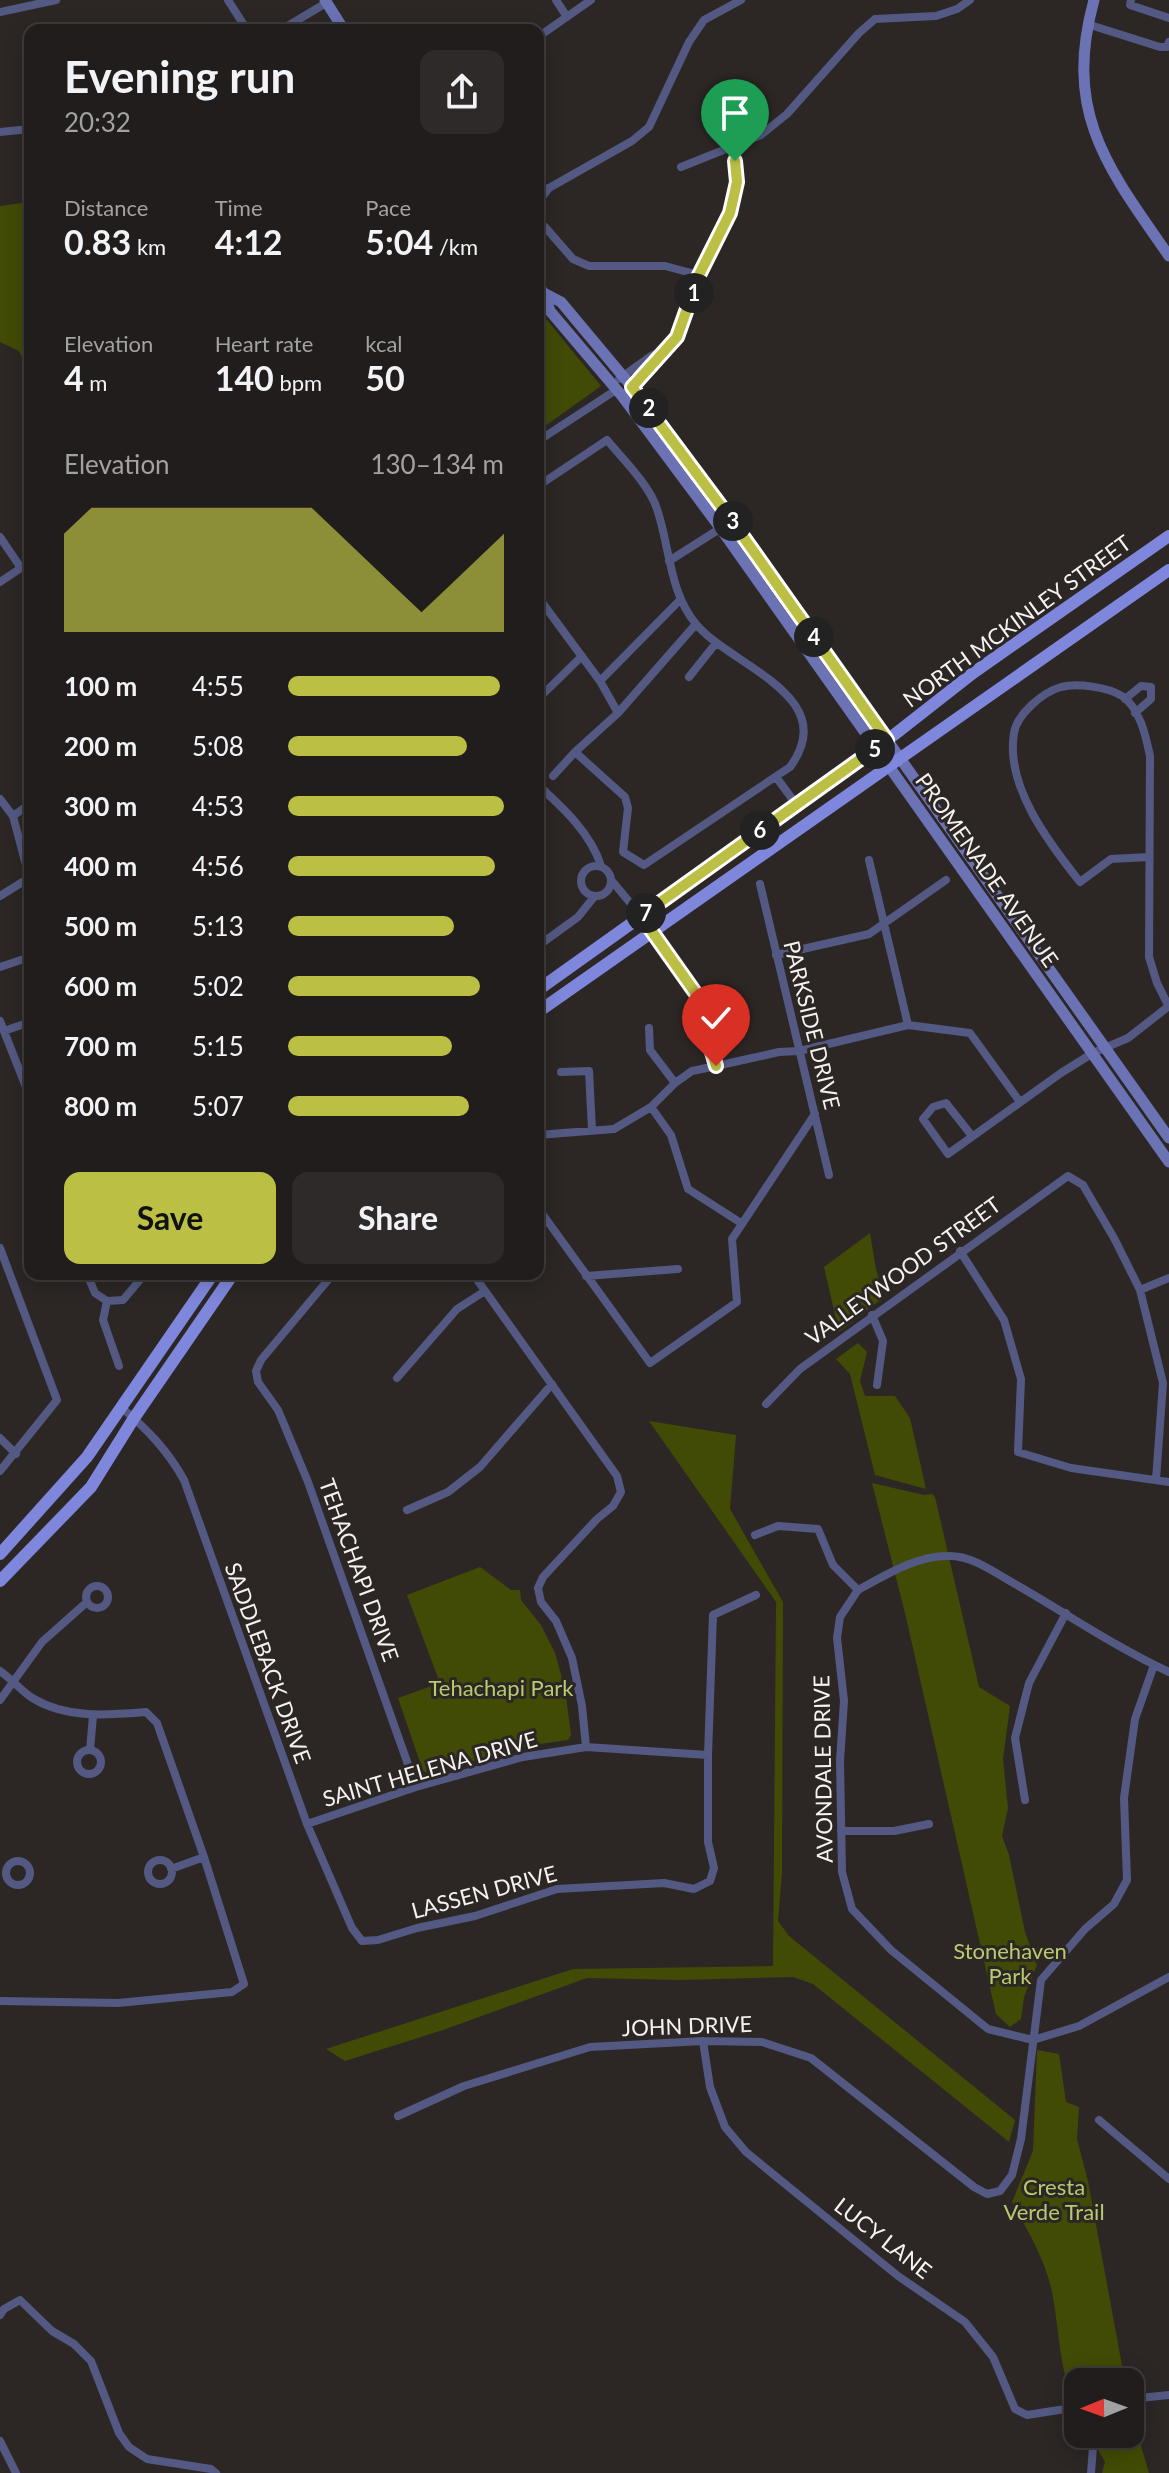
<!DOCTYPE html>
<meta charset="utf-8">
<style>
:root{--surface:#211d1c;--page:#2d2a29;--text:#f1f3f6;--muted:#a2a2a3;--line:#3e3b3b;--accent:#bbc045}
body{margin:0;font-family:Lato,sans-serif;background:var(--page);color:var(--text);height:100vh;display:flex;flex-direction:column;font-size:30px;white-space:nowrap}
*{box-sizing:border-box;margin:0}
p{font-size:26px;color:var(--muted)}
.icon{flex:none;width:44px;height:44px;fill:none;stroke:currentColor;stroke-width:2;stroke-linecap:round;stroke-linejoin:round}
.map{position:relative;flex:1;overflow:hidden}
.sheet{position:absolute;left:24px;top:24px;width:520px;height:1256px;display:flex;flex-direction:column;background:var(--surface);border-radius:16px;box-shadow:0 4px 20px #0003,0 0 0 2px var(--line)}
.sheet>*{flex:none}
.needle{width:52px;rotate:269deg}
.fabs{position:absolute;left:1064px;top:2368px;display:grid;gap:16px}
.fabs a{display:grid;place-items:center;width:80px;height:80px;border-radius:16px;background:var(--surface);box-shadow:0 4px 20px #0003,0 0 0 2px var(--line);font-size:40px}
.pin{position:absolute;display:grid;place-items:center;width:68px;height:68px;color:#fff;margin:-82px -34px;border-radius:50% 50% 50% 0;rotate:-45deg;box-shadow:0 0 8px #0007}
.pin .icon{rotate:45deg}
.km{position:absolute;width:40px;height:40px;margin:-20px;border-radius:50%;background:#222;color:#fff;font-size:22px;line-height:40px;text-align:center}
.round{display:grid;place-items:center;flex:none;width:84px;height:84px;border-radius:16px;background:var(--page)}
.headline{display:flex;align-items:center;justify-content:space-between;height:136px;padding:0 40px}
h1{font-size:44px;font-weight:700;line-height:60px}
.figures{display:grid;grid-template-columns:repeat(3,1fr);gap:12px;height:136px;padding:8px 40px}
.figures div{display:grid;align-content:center}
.figures b{font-size:34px;font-weight:700}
.figures small{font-size:22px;font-weight:400}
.figures p{font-size:22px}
.chart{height:224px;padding:16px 40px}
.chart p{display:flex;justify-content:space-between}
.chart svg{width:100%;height:144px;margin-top:8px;fill:var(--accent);opacity:.7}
.cta{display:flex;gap:16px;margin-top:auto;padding:16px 40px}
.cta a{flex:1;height:92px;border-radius:16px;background:var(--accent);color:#111;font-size:32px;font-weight:700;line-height:92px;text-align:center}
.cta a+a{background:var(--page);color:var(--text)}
ul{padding:0 40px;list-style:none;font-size:26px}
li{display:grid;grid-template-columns:128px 96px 1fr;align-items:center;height:60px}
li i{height:20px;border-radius:10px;background:var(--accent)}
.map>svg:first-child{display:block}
</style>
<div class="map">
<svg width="1169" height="2473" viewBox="0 0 1169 2473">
<rect width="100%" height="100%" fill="#2c2725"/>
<path fill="#424b05" d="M30,202V447L25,364L19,351L0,342V206Z
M538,309L601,386L538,431Z
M870,1233L876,1269L884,1297L839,1332L824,1267Z
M858,1343L867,1352L860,1381L865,1396H895L910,1418L926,1489L875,1475L850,1374L836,1359Z
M649,1421L736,1435L730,1509L783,1602L782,1873L778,1921L789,1936L1015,2120L1009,2142L813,1984L793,1977L680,1980L587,1978L443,2030L345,2061L326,2049L573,1969L773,1966L776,1602Z
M872,1483L924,1495L932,1494L935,1497L979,1687L1010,1706L1003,1759L1008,1808L1002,1836L1009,1855L1025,1932L1037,1965L1024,1997L1021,2019L1010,2027L996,2014L905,1613Z
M480,1567L511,1590H520L521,1600L541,1625L555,1653L565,1689L571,1735L568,1740L526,1746L429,1773L423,1771L398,1698L440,1683L407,1595Z
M1037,2050L1059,2054L1066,2102L1079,2107L1077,2139L1088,2181L1125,2382H1078V2412C1059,2374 1060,2333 1052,2292C1046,2261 1027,2229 1012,2202L1033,2151Z
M1130,2409L1149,2473H1102L1105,2462L1089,2434H1130Z"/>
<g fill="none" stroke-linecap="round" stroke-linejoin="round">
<path stroke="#535982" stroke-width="8" d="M228,0L247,30
M556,0L567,17
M1131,0L1130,5L1169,18
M0,12L56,0
M1087,24L1160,47H1167L1169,42
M281,30L326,3
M538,37L591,0
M0,132L30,129
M681,167L761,135L787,114L859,33L875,19L936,16L957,9L970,0
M538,190L549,188L632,141L649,127L689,42L704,20L741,0
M538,202L549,188
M538,235L545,227L573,259L589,266H665L699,275
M619,379L651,356L665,350
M622,396C641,379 662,359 677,338C689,320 692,294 699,274C716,230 750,198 730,148
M538,441L616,390
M538,486L607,440C623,459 650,486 657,509C670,547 669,592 696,624C729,665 843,696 790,767L644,865L623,852L628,808L625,797L575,752
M0,537L21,568
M669,561L732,521
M0,582L30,562
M538,597L600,681L618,713
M689,677L716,643
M600,681L680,600
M538,699L582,656
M1125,699L1141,686L1151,687V699L1135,713
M553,776L575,752L618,713L696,624
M776,777L796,804
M538,785C562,807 591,833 601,866
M0,799L13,816L30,880
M13,816L30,804
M1149,857L1111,859L1080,882C1049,843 1005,786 1014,733C1017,714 1043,692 1061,687C1077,683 1108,687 1122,696C1140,708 1146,737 1150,756L1149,957L1157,983L1169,1007
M869,860L908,1025
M581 881a15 15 0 1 1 30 0a15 15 0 1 1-30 0Z
M612,881L641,916L705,1004L707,1034
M760,884L829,1175
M0,896L29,878
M538,946L578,917L594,897
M776,955L869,934L946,880
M0,967L30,957
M699,998C697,1021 710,1044 716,1066
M0,1021L30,1097
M649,1028L650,1050L675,1083
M4,1031L30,1022
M561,1072L589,1071L592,1130
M651,1107L671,1135L688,1189L741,1223
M538,1135L614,1129L651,1107L675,1083L692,1071L716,1066L779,1052L799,1051L908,1025L970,1033L1020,1102
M972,1136L946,1103L933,1107L923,1119L948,1154L1061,1073L1093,1053L1128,1038L1169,1006
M538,1208L650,1363L737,1302L732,1239L815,1114
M0,1248L57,1400L0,1471
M960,1251L1004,1320L1021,1379L1018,1452L1071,1468L1169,1482
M87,1274L95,1293L107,1301
M333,1274L261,1360L256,1371L258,1382L278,1410L308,1482L416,1787
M473,1274L617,1476L621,1492L613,1506L597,1519L543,1577L538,1588L541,1602L556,1621L572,1658L582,1706L586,1747
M586,1276L678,1269
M1140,1290L1169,1278
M107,1301L103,1320L119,1366
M107,1301L123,1300L145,1274
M872,1315L883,1341L877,1385
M397,1378L457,1309L485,1291
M766,1404L800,1369L1068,1176L1083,1185L1114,1238L1140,1290L1163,1383L1156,1480
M123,1409C148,1430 168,1451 184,1480L307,1824L352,1928L362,1941L378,1940L417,1928L475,1916L557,1889L664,1883L694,1889L710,1881L714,1868L708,1842V1755L713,1615L756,1595
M0,1438L16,1454
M407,1510L448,1492L480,1467L552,1384
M755,1535L778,1526L818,1529L833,1565L858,1590
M86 1597a11 11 0 1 1 22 0a11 11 0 1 1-22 0Z
M858,1590L840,1617L837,1638L844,1701L840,1761L842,1872L852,1909L891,1950L988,2029L1033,2040L1079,2026L1169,1977
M858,1590C886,1575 915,1556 948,1556C972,1555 995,1573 1015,1584C1066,1613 1115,1647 1169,1672
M0,1671C12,1679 22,1692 34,1699C68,1719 109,1715 146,1712L157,1723L204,1857L244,1984L232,1992L118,2003L0,2001
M0,1700L42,1642L87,1602
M77 1762a12 12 0 1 1 24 0a12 12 0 1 1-24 0Z
M90,1750L93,1716
M1025,1800L1015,1738L1029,1683L1066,1613
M307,1824L416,1787L523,1757L586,1747L708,1755
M841,1831H894L929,1824
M148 1872a12 12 0 1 1 24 0a12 12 0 1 1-24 0Z
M6 1873a12 12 0 1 1 24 0a12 12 0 1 1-24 0Z
M171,1869L204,1857
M703,2041L710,2087L725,2127L746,2152L898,2276L965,2322L993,2357L1015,2409L1027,2415L1078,2407
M398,2116L464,2086L590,2047L703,2041L762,2042L811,2058L974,2187L987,2194L1000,2191L1012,2175L1021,2139L1041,1980L1085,1929L1114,1904L1127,1880L1124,1798L1135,1719L1154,1665
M1099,2120L1169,2179
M0,2315L4,2309L20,2300L52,2331L74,2344L91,2361L119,2433L129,2447L147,2459L211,2469L216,2473
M1130,2399L1169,2395
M0,2441L16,2473
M1091,2473L1094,2434"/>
<path stroke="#6b73b5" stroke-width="11" d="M325,0L344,30
M1094,0C1063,113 1107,167 1169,256
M538,286L544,293L550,311L622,396L721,529L1169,1162
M544,293L561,302L632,387L732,521L1169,1138"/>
<path stroke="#7e87dc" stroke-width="12" d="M538,990L876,749L973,673L1169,536
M538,1012L1169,570
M0,1554L87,1457L213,1274
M0,1581L91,1487L134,1418L233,1274"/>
</g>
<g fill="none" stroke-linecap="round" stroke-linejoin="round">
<defs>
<path id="route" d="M716,1066L707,1034L703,1027L699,998L641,916L887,740L732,521L632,387L677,337L699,275L730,213L737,182L735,161"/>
</defs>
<use href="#route" stroke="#fff" stroke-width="16"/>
<use href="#route" stroke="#bbc045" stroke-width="10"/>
</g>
<g text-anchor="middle" stroke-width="6" stroke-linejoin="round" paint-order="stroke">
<g font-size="22" fill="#f5f2f0" stroke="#2c2725">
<text transform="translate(1017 621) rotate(-36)" y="8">NORTH MCKINLEY STREET</text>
<text transform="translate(987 870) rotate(55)" y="8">PROMENADE AVENUE</text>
<text transform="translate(812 1025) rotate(76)" y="8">PARKSIDE DRIVE</text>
<text transform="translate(903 1271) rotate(-36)" y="8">VALLEYWOOD STREET</text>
<text transform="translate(359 1570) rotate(70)" y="8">TEHACHAPI DRIVE</text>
<text transform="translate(268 1663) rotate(70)" y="8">SADDLEBACK DRIVE</text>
<text transform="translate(430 1769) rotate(-16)" y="8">SAINT HELENA DRIVE</text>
<text transform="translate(823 1769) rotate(-91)" y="8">AVONDALE DRIVE</text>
<text transform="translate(484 1892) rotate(-15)" y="8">LASSEN DRIVE</text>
<text transform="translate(687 2026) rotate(-2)" y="8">JOHN DRIVE</text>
<text transform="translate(883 2238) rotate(38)" y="8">LUCY LANE</text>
</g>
<g font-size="22" fill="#b9ca6e" stroke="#2c2725">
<text x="501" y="1696">Tehachapi Park</text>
<text x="1010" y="1959">Stonehaven<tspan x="1010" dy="25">Park</tspan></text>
<text x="1054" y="2195">Cresta<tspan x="1054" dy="25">Verde Trail</tspan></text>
</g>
</g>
</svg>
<div class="fabs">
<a><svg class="needle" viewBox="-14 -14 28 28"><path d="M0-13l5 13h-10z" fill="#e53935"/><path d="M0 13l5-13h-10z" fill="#a2a2a3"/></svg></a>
</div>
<div class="pin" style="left:735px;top:161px;background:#1e9e55"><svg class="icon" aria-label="arrive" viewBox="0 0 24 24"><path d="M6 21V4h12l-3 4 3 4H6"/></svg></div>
<div class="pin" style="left:716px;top:1066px;background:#d93025"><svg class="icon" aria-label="check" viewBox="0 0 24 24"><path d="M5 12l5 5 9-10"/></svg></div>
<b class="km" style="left:694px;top:293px">1</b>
<b class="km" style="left:649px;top:408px">2</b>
<b class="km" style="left:733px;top:521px">3</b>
<b class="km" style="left:814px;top:637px">4</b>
<b class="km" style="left:875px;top:749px">5</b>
<b class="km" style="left:760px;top:830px">6</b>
<b class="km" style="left:646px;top:913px">7</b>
<section class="sheet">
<div class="headline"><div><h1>Evening run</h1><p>20:32</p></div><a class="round"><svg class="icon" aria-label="share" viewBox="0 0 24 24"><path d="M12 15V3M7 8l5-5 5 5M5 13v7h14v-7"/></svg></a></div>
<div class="figures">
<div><p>Distance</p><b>0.83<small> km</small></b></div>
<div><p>Time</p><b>4:12</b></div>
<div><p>Pace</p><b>5:04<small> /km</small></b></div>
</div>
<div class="figures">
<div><p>Elevation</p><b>4<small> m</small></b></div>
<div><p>Heart rate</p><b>140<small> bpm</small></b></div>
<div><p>kcal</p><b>50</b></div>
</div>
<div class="chart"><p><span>Elevation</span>130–134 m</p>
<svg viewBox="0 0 160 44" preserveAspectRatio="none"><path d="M0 44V14L10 6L20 6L30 6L40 6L50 6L60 6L70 6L80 6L90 6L100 14L110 22L120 30L130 38L140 30L150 22L160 14V44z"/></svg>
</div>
<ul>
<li><b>100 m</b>4:55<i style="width:98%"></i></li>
<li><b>200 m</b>5:08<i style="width:83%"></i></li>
<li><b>300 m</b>4:53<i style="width:100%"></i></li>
<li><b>400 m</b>4:56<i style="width:96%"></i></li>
<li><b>500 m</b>5:13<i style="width:77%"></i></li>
<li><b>600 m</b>5:02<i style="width:89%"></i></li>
<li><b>700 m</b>5:15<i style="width:76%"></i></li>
<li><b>800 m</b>5:07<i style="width:84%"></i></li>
</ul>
<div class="cta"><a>Save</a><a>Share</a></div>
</section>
</div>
